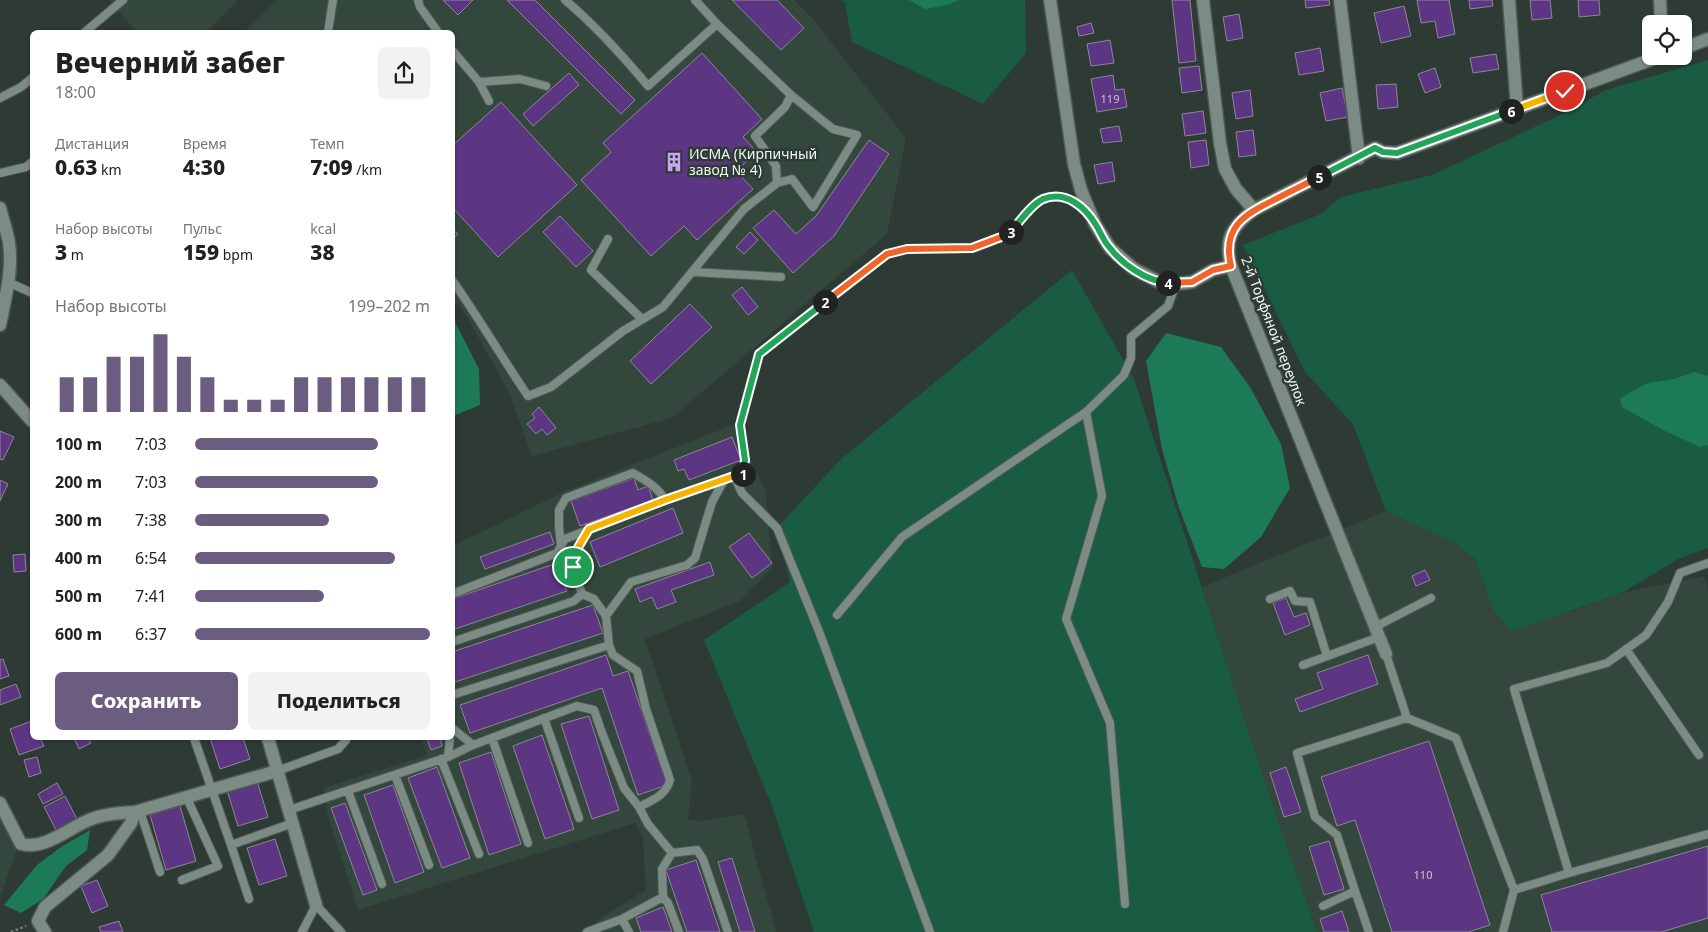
<!DOCTYPE html>
<html lang="ru">
<meta charset="utf-8">
<style>
:root{--surface:#fff;--page:#f2f2f2;--text:#202124;--muted:#757577;--accent:#6b5d80}
body{margin:0;font-family:"Noto Sans",sans-serif;background:var(--page);color:var(--text);height:100vh;display:flex;flex-direction:column;font-size:19px;white-space:nowrap}
*{box-sizing:border-box;margin:0}
p{font-size:16px;color:var(--muted)}
.icon{flex:none;width:28px;height:28px;fill:none;stroke:currentColor;stroke-width:2;stroke-linecap:round;stroke-linejoin:round}
.map{position:relative;flex:1;overflow:hidden}
.side{position:absolute;left:30px;top:30px;width:425px;height:710px;display:flex;flex-direction:column;background:var(--surface);border-radius:8px;box-shadow:0 1px 4px #0004}
.side>*{flex:none}
.controls{position:absolute;left:1642px;top:15px;display:grid;gap:10px}
.controls a{display:grid;place-items:center;width:50px;height:50px;border-radius:8px;background:var(--surface);box-shadow:0 1px 4px #0004;font-size:25px}
.pin{position:absolute;display:grid;place-items:center;width:42px;height:42px;color:#fff;margin:-21px;border:2px solid #fff;border-radius:50%;box-shadow:0 1px 5px #0007}
.km{position:absolute;width:25px;height:25px;margin:-12px;border-radius:50%;background:#222;color:#fff;font-size:14px;line-height:25px;text-align:center}
.round{display:grid;place-items:center;flex:none;width:52px;height:52px;border-radius:8px;background:var(--page)}
.overview{display:flex;align-items:center;justify-content:space-between;height:85px;padding:0 25px}
h1{font-size:28px;font-weight:800;line-height:38px}
.figures{display:grid;grid-template-columns:repeat(3,1fr);gap:8px;height:85px;padding:5px 25px}
.figures div{display:grid;align-content:center}
.figures b{font-size:21px;font-weight:800}
.figures small{font-size:14px;font-weight:400}
.figures p{font-size:14px}
.chart{height:140px;padding:10px 25px}
.chart p{display:flex;justify-content:space-between}
.chart svg{width:100%;height:90px;margin-top:5px;stroke:var(--accent);stroke-width:6}
.button{display:flex;gap:10px;margin-top:auto;padding:10px 25px}
.button a{flex:1;height:58px;border-radius:8px;background:var(--accent);color:#fff;font-size:20px;font-weight:800;line-height:58px;text-align:center}
.button a+a{background:var(--page);color:var(--text)}
ul{padding:0 25px;list-style:none;font-size:16px}
li{display:grid;grid-template-columns:80px 60px 1fr;align-items:center;height:38px}
li i{height:12px;border-radius:6px;background:var(--accent)}
.map>svg:first-child{display:block}
</style>
<div class="map">
<svg width="1708" height="932" viewBox="0 0 1708 932">
<rect width="100%" height="100%" fill="#2e3b35"/>
<path fill="#33473d" d="M109,0H238L206,32H137Z
M276,0H794L812,18L906,138L887,234L672,418L532,456L508,390L466,315L453,298L452,32H244Z
M8,238L0,315V246Z
M733,425L766,491L772,568L740,601L645,639L692,780L688,820L701,821L744,814L776,932H601L597,920L646,890L643,839L635,823L358,910L328,816L324,788L427,755L421,738H452L453,546L568,490Z
M1386,511L1456,544L1475,559L1493,610L1572,611L1622,593L1704,576L1708,589V932H1317L1271,800L1202,587Z
M0,808L18,846L0,898Z"/>
<path fill="#195c42" d="M841,0H1025L1026,53L983,104L852,42L845,3Z
M1708,60V548L1678,559L1622,593L1512,631L1493,610L1475,559L1456,544L1386,511L1353,424L1305,372L1243,245L1321,214L1341,197L1432,175L1554,118L1606,90Z
M1072,270L1134,379L1271,800L1317,932H814L772,806L704,640L790,582L777,528L840,460Z"/>
<path fill="#1d7a57" d="M909,0H959L947,5L925,9Z
M453,318L479,369L480,405L453,416Z
M1166,333L1221,347L1250,387L1281,444L1290,488L1261,537L1224,569L1202,567L1179,508L1162,449L1146,361Z
M1694,372L1708,376V445L1700,447L1665,431L1622,407L1620,398L1648,383L1674,379Z
M90,830L87,850L66,866L43,899L21,913L4,905L37,865L61,847Z"/>
<path fill="#5c3683" stroke="#8d8795" d="M443,0H473L458,15Z
M507,0H535L635,100L621,114Z
M732,0H777L804,28L781,50Z
M1172,0H1190L1196,61L1179,63Z
M1305,0H1329L1330,5L1306,8Z
M1417,0H1449L1455,34L1438,38L1435,21L1421,23Z
M1469,0H1492L1493,6L1470,9Z
M1530,0H1550L1552,18L1532,20Z
M1578,0H1599L1600,15L1579,17Z
M1404,6L1411,36L1381,43L1374,13Z
M1239,14L1243,38L1227,41L1223,17Z
M1091,23L1094,33L1079,36L1077,27Z
M1110,40L1114,63L1091,66L1087,44Z
M1320,48L1324,71L1299,75L1295,53Z
M702,53L762,119L743,137L757,152L736,171L753,189L697,240L684,226L651,256L581,180L611,152L603,143Z
M1496,54L1499,69L1473,73L1470,58Z
M1199,66L1202,90L1182,93L1179,68Z
M1435,68L1441,87L1425,93L1418,74Z
M569,73L579,85L533,126L523,114Z
M1113,75L1115,90L1124,89L1127,107L1097,112L1091,79Z
M1396,84L1398,107L1378,109L1376,85Z
M1342,88L1348,117L1326,121L1320,93Z
M1250,90L1253,116L1236,119L1232,93Z
M501,102L577,185L498,257L452,207V146Z
M1203,111L1206,133L1185,136L1182,114Z
M1119,126L1122,141L1103,143L1100,129Z
M1253,130L1256,155L1239,157L1236,132Z
M869,140L889,154L834,236L793,273L753,228L774,210L796,234L816,216Z
M1206,140L1209,165L1191,168L1188,142Z
M1112,162L1115,181L1098,184L1094,165Z
M560,216L593,251L576,267L543,232Z
M452,229L458,234L452,240Z
M750,232L758,240L744,254L736,247Z
M742,287L758,307L748,315L732,295Z
M690,304L712,327L651,384L630,361Z
M539,407L556,428L547,435L542,429L536,434L527,424L535,418L532,414Z
M0,431L14,437L3,460L0,459Z
M732,437L741,460L689,480L684,469L678,471L674,460Z
M634,478L638,490L648,486L653,500L580,526L571,501Z
M0,480L8,484L0,501Z
M673,508L683,533L600,567L590,542Z
M550,532L554,544L485,569L480,557Z
M749,533L772,563L752,578L729,547Z
M25,554L26,571L14,572L13,555Z
M710,562L714,575L671,590L676,602L657,609L652,597L640,602L635,589Z
M557,563L567,591L452,630V599Z
M1425,570L1430,580L1416,586L1412,576Z
M1286,598L1294,617L1306,613L1310,625L1285,635L1273,603Z
M593,605L603,633L452,683V652Z
M606,655L613,676L628,671L667,785L638,795L602,688L470,733L460,705Z
M1368,655L1378,684L1300,712L1295,699L1323,689L1317,673Z
M3,659L9,676L0,679V660Z
M16,684L21,697L0,705V690Z
M589,716L619,810L592,819L561,724Z
M32,721V738H40L44,746L19,755L10,729Z
M542,735L574,829L545,839L513,746Z
M74,738H88L91,743L79,749Z
M210,738H243L250,759L220,769Z
M427,738H440L442,746L431,750Z
M1429,741L1490,925L1468,932H1392L1355,820L1337,826L1321,777Z
M491,752L521,844L489,855L459,763Z
M37,757L41,773L29,777L24,760Z
M437,767L470,858L442,868L408,778Z
M1286,767L1301,812L1284,817L1270,773Z
M257,781L268,817L238,826L227,790Z
M57,783L63,794L43,804L38,794Z
M393,785L424,872L395,883L364,795Z
M65,796L77,819L56,830L44,807Z
M345,803L377,890L363,895L331,808Z
M180,806L196,861L166,870L150,815Z
M275,839L287,876L259,885L247,848Z
M1329,841L1344,889L1324,895L1309,847Z
M1708,846V918L1661,932H1552L1541,895Z
M732,858L755,932H740L718,862Z
M696,860L720,932H687L666,870Z
M97,880L108,906L92,913L81,886Z
M663,907L672,932H641L636,918Z
M1342,911L1349,932H1324L1320,919Z
M119,921L123,932H101L99,927Z"/>
<g fill="none" stroke-linecap="round" stroke-linejoin="round">
<defs>
<path id="service" d="M418,0L420,7L438,32
M565,0C596,26 622,55 648,86L717,24L695,0
M717,24L791,95L785,107L755,136L776,166L777,183L792,179L813,207L857,135L833,129L791,95
M85,32L123,0
M328,32L333,0
M452,50L479,82L489,101
M479,82L520,79L546,86
M0,98L21,87L32,78
M0,173L26,167L32,162
M608,239L591,270L642,319
M693,272L781,277
M452,280C479,318 502,358 528,396L551,387L623,331L663,307L744,209L777,183
M8,282L32,293
M1086,412L1102,496L1066,619L1110,723L1125,904
M589,529C569,559 571,561 582,594L594,599L606,616L631,582L687,565L695,558L712,502L724,480
M561,545L559,527V510L566,498L633,473C645,480 658,487 665,500
M452,594L557,553L565,539L665,500L734,476L742,493L777,528L820,634L930,932
M1270,599L1290,591L1295,601L1310,602L1327,656
M837,615L902,537L1086,412L1124,375L1131,358V337L1168,306L1176,284
M1375,627L1431,598
M452,642L574,601L582,594
M1626,649L1699,755
M1303,665L1379,637
M452,695L609,645
M544,718L579,818
M1407,718L1456,738L1514,890
M452,728L473,745
M194,738L231,845L293,823
M492,738L528,843
M448,757L450,738
M441,759L479,854
M277,771L338,749L346,740V738
M395,775L429,865
M348,791L382,884
M639,807L648,824L672,853L697,850L703,859L728,932
M289,810L448,757L473,745L577,706L594,710L602,733L624,788L639,807C653,800 666,795 670,780L646,709L637,671L613,655L609,645L606,616
M140,811L160,872
M231,845L249,899
M1569,873L1708,834
M182,880L218,866L186,796
M1355,891L1337,835L1315,817L1297,753L1407,718L1386,654
M663,897L668,903L679,932
M1323,906L1355,891L1369,932
M622,919L629,932
M302,932L316,905L341,932
M587,932L622,919L663,897L662,869L672,853
M1503,932L1514,890L1569,873L1514,689L1607,663L1646,635L1668,602L1680,573L1708,563"/>
<path id="minor" d="M1050,0L1074,164L1081,190L1095,224L1110,248L1134,269L1161,283L1176,284L1192,282L1213,270L1231,266
M1203,0L1220,143L1225,169L1236,189L1254,210
M1340,0L1359,158
M1509,0L1517,108
M1660,0L1661,24
M1684,48L1708,39
M0,208C3,220 7,231 9,243C13,270 5,299 0,325
M0,385L32,421
M1386,654L1231,266C1224,239 1232,226 1254,210L1375,148L1383,152L1397,153L1661,56
M268,738L316,905
M0,803L21,844C45,850 67,829 89,820C103,814 119,813 135,812
M45,932L38,921L45,907L108,855L131,823L135,812L277,771"/>
</defs>
<use href="#service" stroke="#4e5954" stroke-width="10"/>
<use href="#minor" stroke="#4e5954" stroke-width="15"/>
<path stroke="#74807a" stroke-width="2.5" stroke-dasharray="2.5 2.5" stroke-linecap="butt" d="M743,472L745,460L744,447L740,425L759,354L887,253L907,249L972,248L1009,234L1026,214L1042,199L1062,196L1071,201
M11,932L26,926"/>
<use href="#service" stroke="#7c8b83" stroke-width="8"/>
<use href="#minor" stroke="#7c8b83" stroke-width="12"/>
</g>
<g fill="none" stroke-linecap="round" stroke-linejoin="round">
<defs>
<path id="split-1" d="M573,567V556L589,529L665,500L734,476H742L743,474"/>
<path id="split-2" d="M743,474L745,460L740,425L759,354L825,302"/>
<path id="split-3" d="M825,302L887,254L907,249L972,248L1009,234L1011,232"/>
<path id="split-4" d="M1011,232C1019,222 1032,204 1043,199C1066,190 1085,207 1096,225C1101,233 1104,242 1110,248C1123,265 1147,281 1168,283"/>
<path id="split-5" d="M1168,283L1192,282L1213,270L1231,266C1222,228 1243,215 1274,200C1289,192 1304,185 1319,177"/>
<path id="split-6" d="M1319,177L1375,148L1383,152L1397,153L1511,111"/>
<path id="split-7" d="M1511,111L1565,91"/>
</defs>
<use href="#split-1" stroke="#fff" stroke-width="10"/>
<use href="#split-2" stroke="#fff" stroke-width="10"/>
<use href="#split-3" stroke="#fff" stroke-width="10"/>
<use href="#split-4" stroke="#fff" stroke-width="10"/>
<use href="#split-5" stroke="#fff" stroke-width="10"/>
<use href="#split-6" stroke="#fff" stroke-width="10"/>
<use href="#split-7" stroke="#fff" stroke-width="10"/>
<use href="#split-1" stroke="#f5b400" stroke-width="6"/>
<use href="#split-2" stroke="#22a559" stroke-width="6"/>
<use href="#split-3" stroke="#f0652b" stroke-width="6"/>
<use href="#split-4" stroke="#22a559" stroke-width="6"/>
<use href="#split-5" stroke="#f0652b" stroke-width="6"/>
<use href="#split-6" stroke="#22a559" stroke-width="6"/>
<use href="#split-7" stroke="#f5b400" stroke-width="6"/>
</g>
<defs>
<symbol id="building-bare" viewBox="-9 -9 18 18"><path d="M-4-6H4V6H1V3H-1V6H-4ZM-2.5-4.3h1.7v1.8h-1.7ZM.8-4.3h1.7v1.8H.8ZM-2.5-1h1.7V.8h-1.7ZM.8-1h1.7V.8H.8Z" fill="#c6a6f0" stroke="#2e3b35" stroke-width="2.5" paint-order="stroke"/></symbol>
</defs>
<g fill-rule="evenodd">
<use href="#building-bare" x="660" y="148" width="28" height="28"/>
</g>
<g text-anchor="middle" stroke-width="5" stroke-linejoin="round" paint-order="stroke">
<g font-size="11" fill="#cac7d6">
<text x="1110" y="103">119</text>
<text x="1423" y="879">110</text>
</g>
<g font-size="14" fill="#eef7f2" stroke="#2e3b35" text-anchor="start">
<text x="689" y="159">ИСМА (Кирпичный<tspan x="689" dy="16">завод № 4)</tspan></text>
</g>
<g font-size="14" fill="#eef7f2" stroke="#2e3b35">
<text transform="translate(1274 331) rotate(69)" y="5">2-й Торфяной переулок</text>
</g>
</g>
</svg>
<div class="controls">
<a><svg class="icon" aria-label="locate" viewBox="0 0 24 24"><circle cx="12" cy="12" r="6"/><path d="M12 2v4M12 18v4M2 12h4M18 12h4"/></svg></a>
</div>
<div class="pin" style="left:573px;top:567px;background:#1e9e55"><svg class="icon" aria-label="arrive" viewBox="0 0 24 24"><path d="M6 21V4h12l-3 4 3 4H6"/></svg></div>
<div class="pin" style="left:1565px;top:91px;background:#d93025"><svg class="icon" aria-label="check" viewBox="0 0 24 24"><path d="M5 12l5 5 9-10"/></svg></div>
<b class="km" style="left:743px;top:474px">1</b>
<b class="km" style="left:825px;top:302px">2</b>
<b class="km" style="left:1011px;top:232px">3</b>
<b class="km" style="left:1168px;top:283px">4</b>
<b class="km" style="left:1319px;top:177px">5</b>
<b class="km" style="left:1511px;top:111px">6</b>
<section class="side">
<div class="overview"><div><h1>Вечерний забег</h1><p>18:00</p></div><a class="round"><svg class="icon" aria-label="share" viewBox="0 0 24 24"><path d="M12 15V3M7 8l5-5 5 5M5 13v7h14v-7"/></svg></a></div>
<div class="figures">
<div><p>Дистанция</p><b>0.63<small> km</small></b></div>
<div><p>Время</p><b>4:30</b></div>
<div><p>Темп</p><b>7:09<small> /km</small></b></div>
</div>
<div class="figures">
<div><p>Набор высоты</p><b>3<small> m</small></b></div>
<div><p>Пульс</p><b>159<small> bpm</small></b></div>
<div><p>kcal</p><b>38</b></div>
</div>
<div class="chart"><p><span>Набор высоты</span>199–202 m</p>
<svg viewBox="0 0 160 44" preserveAspectRatio="none"><path d="M5 44V27M15 44V27M25 44V17M35 44V17M45 44V6M55 44V17M65 44V27M75 44V38M85 44V38M95 44V38M105 44V27M115 44V27M125 44V27M135 44V27M145 44V27M155 44V27"/></svg>
</div>
<ul>
<li><b>100 m</b>7:03<i style="width:78%"></i></li>
<li><b>200 m</b>7:03<i style="width:78%"></i></li>
<li><b>300 m</b>7:38<i style="width:57%"></i></li>
<li><b>400 m</b>6:54<i style="width:85%"></i></li>
<li><b>500 m</b>7:41<i style="width:55%"></i></li>
<li><b>600 m</b>6:37<i style="width:100%"></i></li>
</ul>
<div class="button"><a>Сохранить</a><a>Поделиться</a></div>
</section>
</div>
